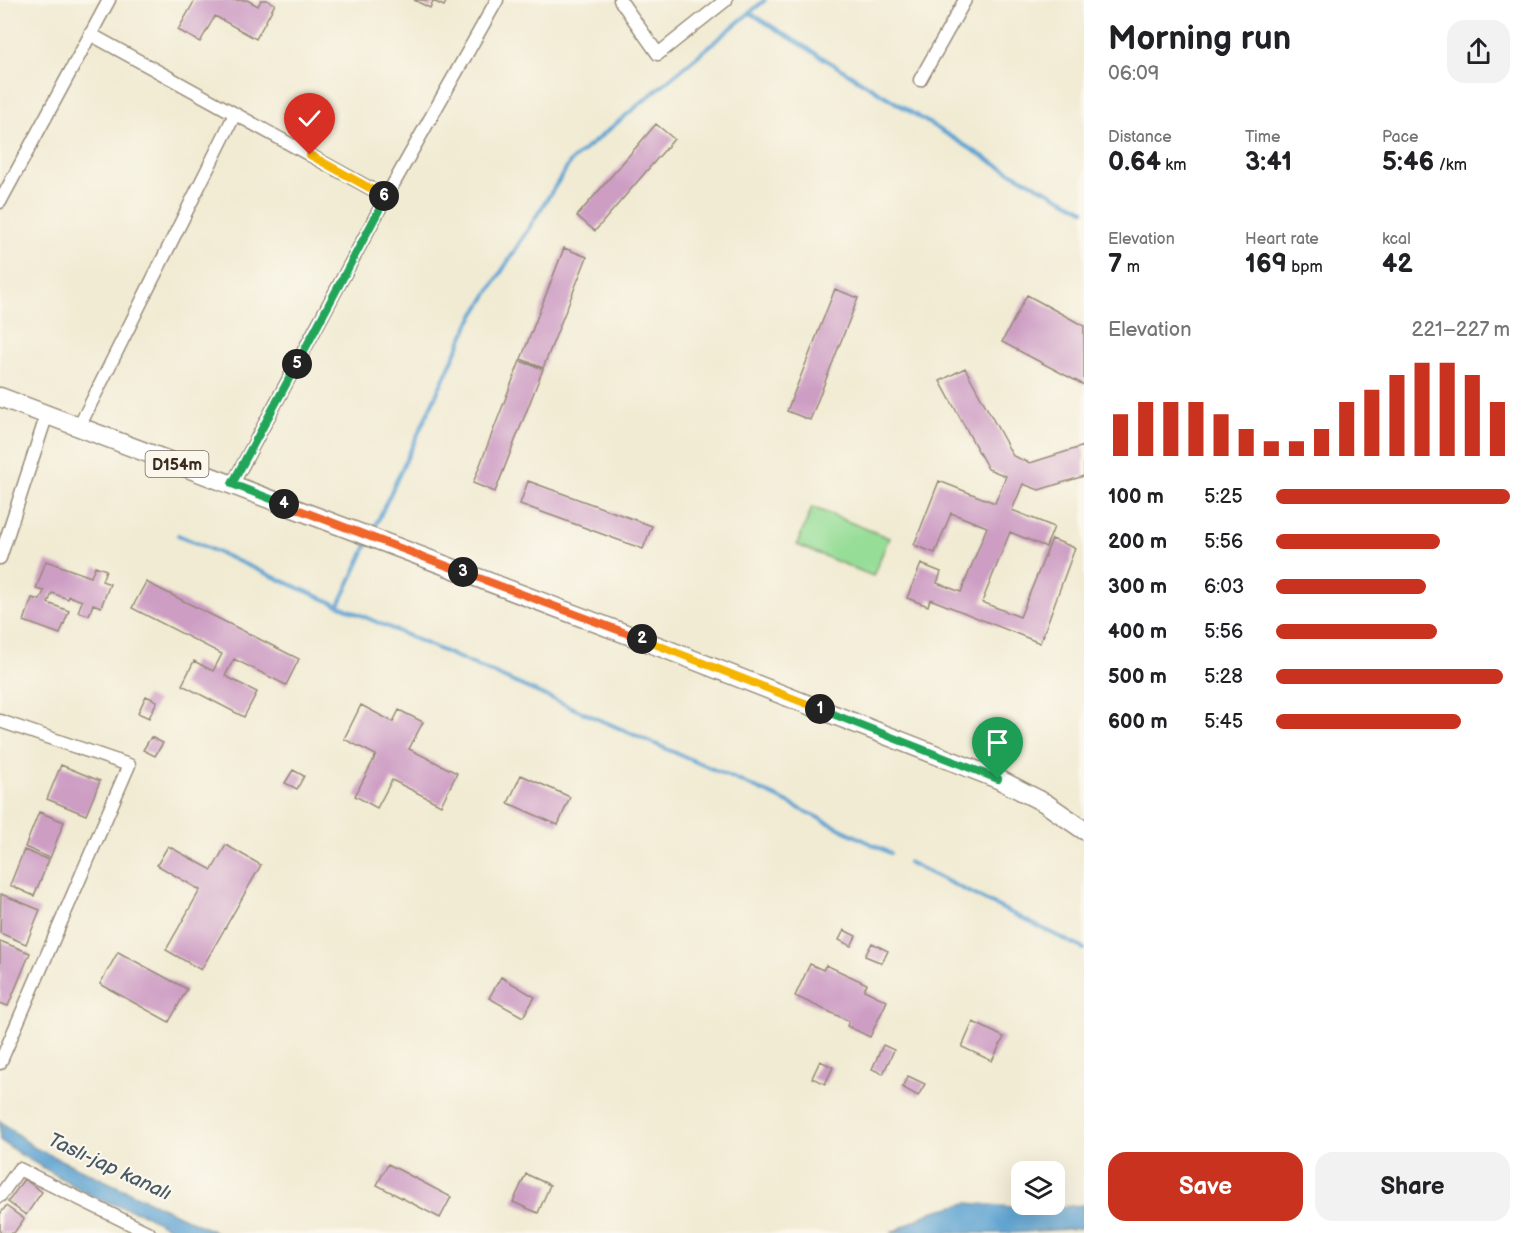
<!DOCTYPE html>
<meta charset="utf-8">
<style>
:root{--surface:#fff;--page:#f2f2f2;--text:#202124;--muted:#757577;--accent:#c8321e}
body{margin:0;font-family:"Balsamiq Sans",sans-serif;background:var(--page);color:var(--text);height:100vh;display:flex;flex-direction:column;font-size:22px;white-space:nowrap}
*{box-sizing:border-box;margin:0}
p{font-size:20px;color:var(--muted)}
.icon{flex:none;width:33px;height:33px;fill:none;stroke:currentColor;stroke-width:2;stroke-linecap:round;stroke-linejoin:round}
.map{position:relative;flex:1;overflow:hidden}
.panel{display:flex;flex-direction:column;background:var(--surface);width:450px}
.panel>*{flex:none}
.fabs{position:absolute;left:1011px;top:1161px;display:grid;gap:12px}
.fabs a{display:grid;place-items:center;width:54px;height:54px;border-radius:12px;background:var(--surface);box-shadow:0 6px 24px #0002;font-size:30px}
.pin{position:absolute;display:grid;place-items:center;width:51px;height:51px;color:#fff;margin:-62px -26px;border-radius:50% 50% 50% 0;rotate:-45deg;box-shadow:0 0 6px #0007}
.pin .icon{rotate:45deg}
.km{position:absolute;width:30px;height:30px;margin:-15px;border-radius:50%;background:#222;color:#fff;font-size:16px;line-height:30px;text-align:center}
.round{display:grid;place-items:center;flex:none;width:63px;height:63px;border-radius:18px;background:var(--page)}
.overview{display:flex;align-items:center;justify-content:space-between;height:102px;padding:0 24px}
h1{font-size:33px;font-weight:600;line-height:45px}
.metrics{display:grid;grid-template-columns:repeat(3,1fr);gap:9px;height:102px;padding:6px 24px}
.metrics div{display:grid;align-content:center}
.metrics b{font-size:26px;font-weight:600}
.metrics small{font-size:16px;font-weight:400}
.metrics p{font-size:16px}
.chart{height:168px;padding:12px 24px}
.chart p{display:flex;justify-content:space-between}
.chart svg{width:100%;height:108px;margin-top:6px;stroke:var(--accent);stroke-width:6}
.primary-button{display:flex;gap:12px;margin-top:auto;padding:12px 24px}
.primary-button a{flex:1;height:69px;border-radius:18px;background:var(--accent);color:#fff;font-size:24px;font-weight:600;line-height:69px;text-align:center}
.primary-button a+a{background:var(--page);color:var(--text)}
ul{padding:0 24px;list-style:none;font-size:20px}
li{display:grid;grid-template-columns:96px 72px 1fr;align-items:center;height:45px}
li i{height:15px;border-radius:8px;background:var(--accent)}
main{display:flex;flex:1;min-height:0}
.map>svg:first-child{display:block}
</style>
<main>
<div class="map">
<svg width="1084" height="1233" viewBox="0 0 1084 1233">
<rect width="100%" height="100%" fill="#fbf7ec"/>
<filter id="ink" filterUnits="userSpaceOnUse"><feTurbulence type="fractalNoise" baseFrequency=".0167" numOctaves="2"/><feDisplacementMap in="SourceGraphic" scale="12" xChannelSelector="R" yChannelSelector="G"/><feConvolveMatrix kernelMatrix="1 2 1 2 8 2 1 2 1" color-interpolation-filters="sRGB"/></filter>
<filter id="wash" filterUnits="userSpaceOnUse"><feTurbulence type="fractalNoise" baseFrequency=".008" numOctaves="4" result="noise"/><feDisplacementMap in="SourceGraphic" scale="24" xChannelSelector="R" yChannelSelector="G"/><feGaussianBlur stdDeviation="1.35" result="paint"/><feColorMatrix in="noise" values="0 0 0 0 0 0 0 0 0 0 0 0 0 0 0 0 0 1.4 0 .05"/><feComposite in="paint" operator="in"/></filter>
<g filter="url(#wash)">
<rect width="100%" height="100%" fill="#f1ebd3"/>
<path fill="#96dd97" stroke="#68845a" stroke-width="1.5" d="M812,507L889,538L873,576L797,545Z"/>
<path fill="#5ba2d1" stroke="#4b6678" stroke-width="1.5" d="M0,1121L35,1148L217,1233H179L141,1213L97,1199L20,1154L0,1140Z
M967,1203L1034,1209L1084,1205V1228L1008,1233H891L931,1212Z"/>
<g fill="none" stroke-linecap="round" stroke-linejoin="round">
<path stroke="#5ba2d1" stroke-width="4" d="M750,13L997,165L1084,210
M373,531L470,322L571,161L765,0
M178,535L774,796L890,853
M339,605L369,541
M908,862L1084,949"/>
</g>
<g id="blocks">
<path fill="#cd9dc4" d="M195,0H247L258,6L261,0H267L275,4L256,39L215,16L200,42L178,30Z
M414,0H447L444,6L433,1L430,8Z
M656,124L674,139L595,231L577,216Z
M564,248L587,257L543,368L521,359Z
M835,289L858,298L810,420L787,411Z
M1027,295L1084,326V385L1002,342Z
M520,361L543,369L495,492L473,483Z
M965,368L1013,456L1030,463L1084,446V476L1039,490L1023,484L1012,510L1054,527L1046,547L1010,532L982,602L1020,617L1052,539L1075,548L1040,643L930,599L928,606L907,598L921,564L941,572L937,583L961,592L987,527L951,513L935,553L914,545L939,481L995,503L1006,476L988,469L940,381Z
M528,481L652,526L643,549L520,504Z
M46,561L91,577L95,566L106,570L102,581L110,584L101,607L93,604L89,615L78,612L82,601L69,596L68,599L52,593L48,603L69,611L60,634L24,621L32,598L40,600L44,591L36,589Z
M146,582L299,659L286,685L234,659L225,676L257,692L244,717L182,685L194,661L213,671L222,654L132,608Z
M146,696L157,701L149,718L138,713Z
M361,705L393,722L399,710L423,722L409,749L457,773L441,805L392,780L377,808L355,796L376,755L344,739Z
M151,737L163,743L155,756L143,750Z
M61,765L100,781L86,815L47,799Z
M293,770L304,776L297,789L285,783Z
M521,775L570,797L558,825L508,803Z
M39,812L64,822L50,858L25,847Z
M226,845L261,865L201,970L166,950L200,890L157,865L168,846L212,870Z
M24,850L49,860L34,896L10,885Z
M1,894L40,910L26,944L0,933Z
M844,930L856,936L851,946L839,940Z
M0,941L30,953L8,1006L0,1003Z
M872,943L888,951L882,963L865,956Z
M118,952L187,989L169,1022L100,984Z
M810,964L823,970L826,965L867,984L864,990L887,1001L870,1037L847,1026L849,1021L795,996Z
M501,977L535,997L523,1017L489,998Z
M973,1022L1004,1037L992,1061L962,1047Z
M883,1045L894,1050L883,1074L872,1069Z
M820,1061L833,1067L825,1084L812,1078Z
M908,1076L925,1084L918,1096L902,1087Z
M388,1164L451,1197L440,1218L377,1185Z
M526,1174L550,1185L538,1213L513,1202Z
M24,1179L42,1192L26,1215L8,1202Z
M6,1206L24,1219L14,1233H0V1214Z"/>
</g>
</g>
<g filter="url(#ink)">
<use href="#blocks" fill-opacity="0" stroke="#968a78" stroke-width="1.5"/>
<g fill="none" stroke-linecap="round" stroke-linejoin="round">
<defs>
<path id="minor" d="M620,0L658,54L726,0
M90,34L386,197
M920,80L965,0
M0,202L109,0
M79,427L235,114
M232,485L386,197L497,0
M0,558L47,414
M0,721L129,765L0,1063
M0,1196L19,1169L149,1233"/>
<path id="primary" d="M0,397L663,648L998,779L1045,803L1084,830"/>
</defs>
<use href="#minor" stroke="#968a78" stroke-width="15"/>
<use href="#primary" stroke="#968a78" stroke-width="21"/>
<use href="#minor" stroke="#fff" stroke-width="12"/>
<use href="#primary" stroke="#fff" stroke-width="18"/>
</g>
</g>
<g fill="none" stroke-linecap="round" stroke-linejoin="round" filter="url(#ink)">
<defs>
<path id="split-1" d="M820,709L998,779"/>
<path id="split-2" d="M642,639L820,709"/>
<path id="split-3" d="M463,572L642,639"/>
<path id="split-4" d="M284,504L463,572"/>
<path id="split-5" d="M284,504L232,484L297,364"/>
<path id="split-6" d="M297,364L386,197L384,196"/>
<path id="split-7" d="M310,155L384,196"/>
</defs>
<use href="#split-1" stroke="#fff" stroke-width="12"/>
<use href="#split-2" stroke="#fff" stroke-width="12"/>
<use href="#split-3" stroke="#fff" stroke-width="12"/>
<use href="#split-4" stroke="#fff" stroke-width="12"/>
<use href="#split-5" stroke="#fff" stroke-width="12"/>
<use href="#split-6" stroke="#fff" stroke-width="12"/>
<use href="#split-7" stroke="#fff" stroke-width="12"/>
<use href="#split-1" stroke="#22a559" stroke-width="8"/>
<use href="#split-2" stroke="#f5b400" stroke-width="8"/>
<use href="#split-3" stroke="#f0652b" stroke-width="8"/>
<use href="#split-4" stroke="#f0652b" stroke-width="8"/>
<use href="#split-5" stroke="#22a559" stroke-width="8"/>
<use href="#split-6" stroke="#22a559" stroke-width="8"/>
<use href="#split-7" stroke="#f5b400" stroke-width="8"/>
</g>
<g text-anchor="middle" stroke-width="4.5" stroke-linejoin="round" paint-order="stroke">
<rect fill="#fbf7ec" stroke="#75685c" stroke-width="1.5" x="145.5" y="451" width="63" height="26" rx="4.5"/>
<g font-size="16" font-weight="bold" fill="#3b2a1e">
<text x="177" y="470">D154m</text>
</g>
<g font-size="20" font-style="italic" fill="#485a66" stroke="#fbf7ec">
<text transform="translate(110 1166) rotate(25)" y="7">Taslı-jap kanalı</text>
</g>
</g>
</svg>
<div class="fabs">
<a><svg class="icon" aria-label="layers" viewBox="0 0 24 24"><path d="M12 4l9 5-9 5-9-5zM3 14l9 5 9-5"/></svg></a>
</div>
<div class="pin" style="left:998px;top:779px;background:#1e9e55"><svg class="icon" aria-label="arrive" viewBox="0 0 24 24"><path d="M6 21V4h12l-3 4 3 4H6"/></svg></div>
<div class="pin" style="left:310px;top:155px;background:#d93025"><svg class="icon" aria-label="check" viewBox="0 0 24 24"><path d="M5 12l5 5 9-10"/></svg></div>
<b class="km" style="left:820px;top:709px">1</b>
<b class="km" style="left:642px;top:639px">2</b>
<b class="km" style="left:463px;top:572px">3</b>
<b class="km" style="left:284px;top:504px">4</b>
<b class="km" style="left:297px;top:364px">5</b>
<b class="km" style="left:384px;top:196px">6</b>
</div>
<section class="panel">
<div class="overview"><div><h1>Morning run</h1><p>06:09</p></div><a class="round"><svg class="icon" aria-label="share" viewBox="0 0 24 24"><path d="M12 15V3M7 8l5-5 5 5M5 13v7h14v-7"/></svg></a></div>
<div class="metrics">
<div><p>Distance</p><b>0.64<small> km</small></b></div>
<div><p>Time</p><b>3:41</b></div>
<div><p>Pace</p><b>5:46<small> /km</small></b></div>
</div>
<div class="metrics">
<div><p>Elevation</p><b>7<small> m</small></b></div>
<div><p>Heart rate</p><b>169<small> bpm</small></b></div>
<div><p>kcal</p><b>42</b></div>
</div>
<div class="chart"><p><span>Elevation</span>221–227 m</p>
<svg viewBox="0 0 160 44" preserveAspectRatio="none"><path d="M5 44V27M15 44V22M25 44V22M35 44V22M45 44V27M55 44V33M65 44V38M75 44V38M85 44V33M95 44V22M105 44V17M115 44V11M125 44V6M135 44V6M145 44V11M155 44V22"/></svg>
</div>
<ul>
<li><b>100 m</b>5:25<i style="width:100%"></i></li>
<li><b>200 m</b>5:56<i style="width:70%"></i></li>
<li><b>300 m</b>6:03<i style="width:64%"></i></li>
<li><b>400 m</b>5:56<i style="width:69%"></i></li>
<li><b>500 m</b>5:28<i style="width:97%"></i></li>
<li><b>600 m</b>5:45<i style="width:79%"></i></li>
</ul>
<div class="primary-button"><a>Save</a><a>Share</a></div>
</section>
</main>
